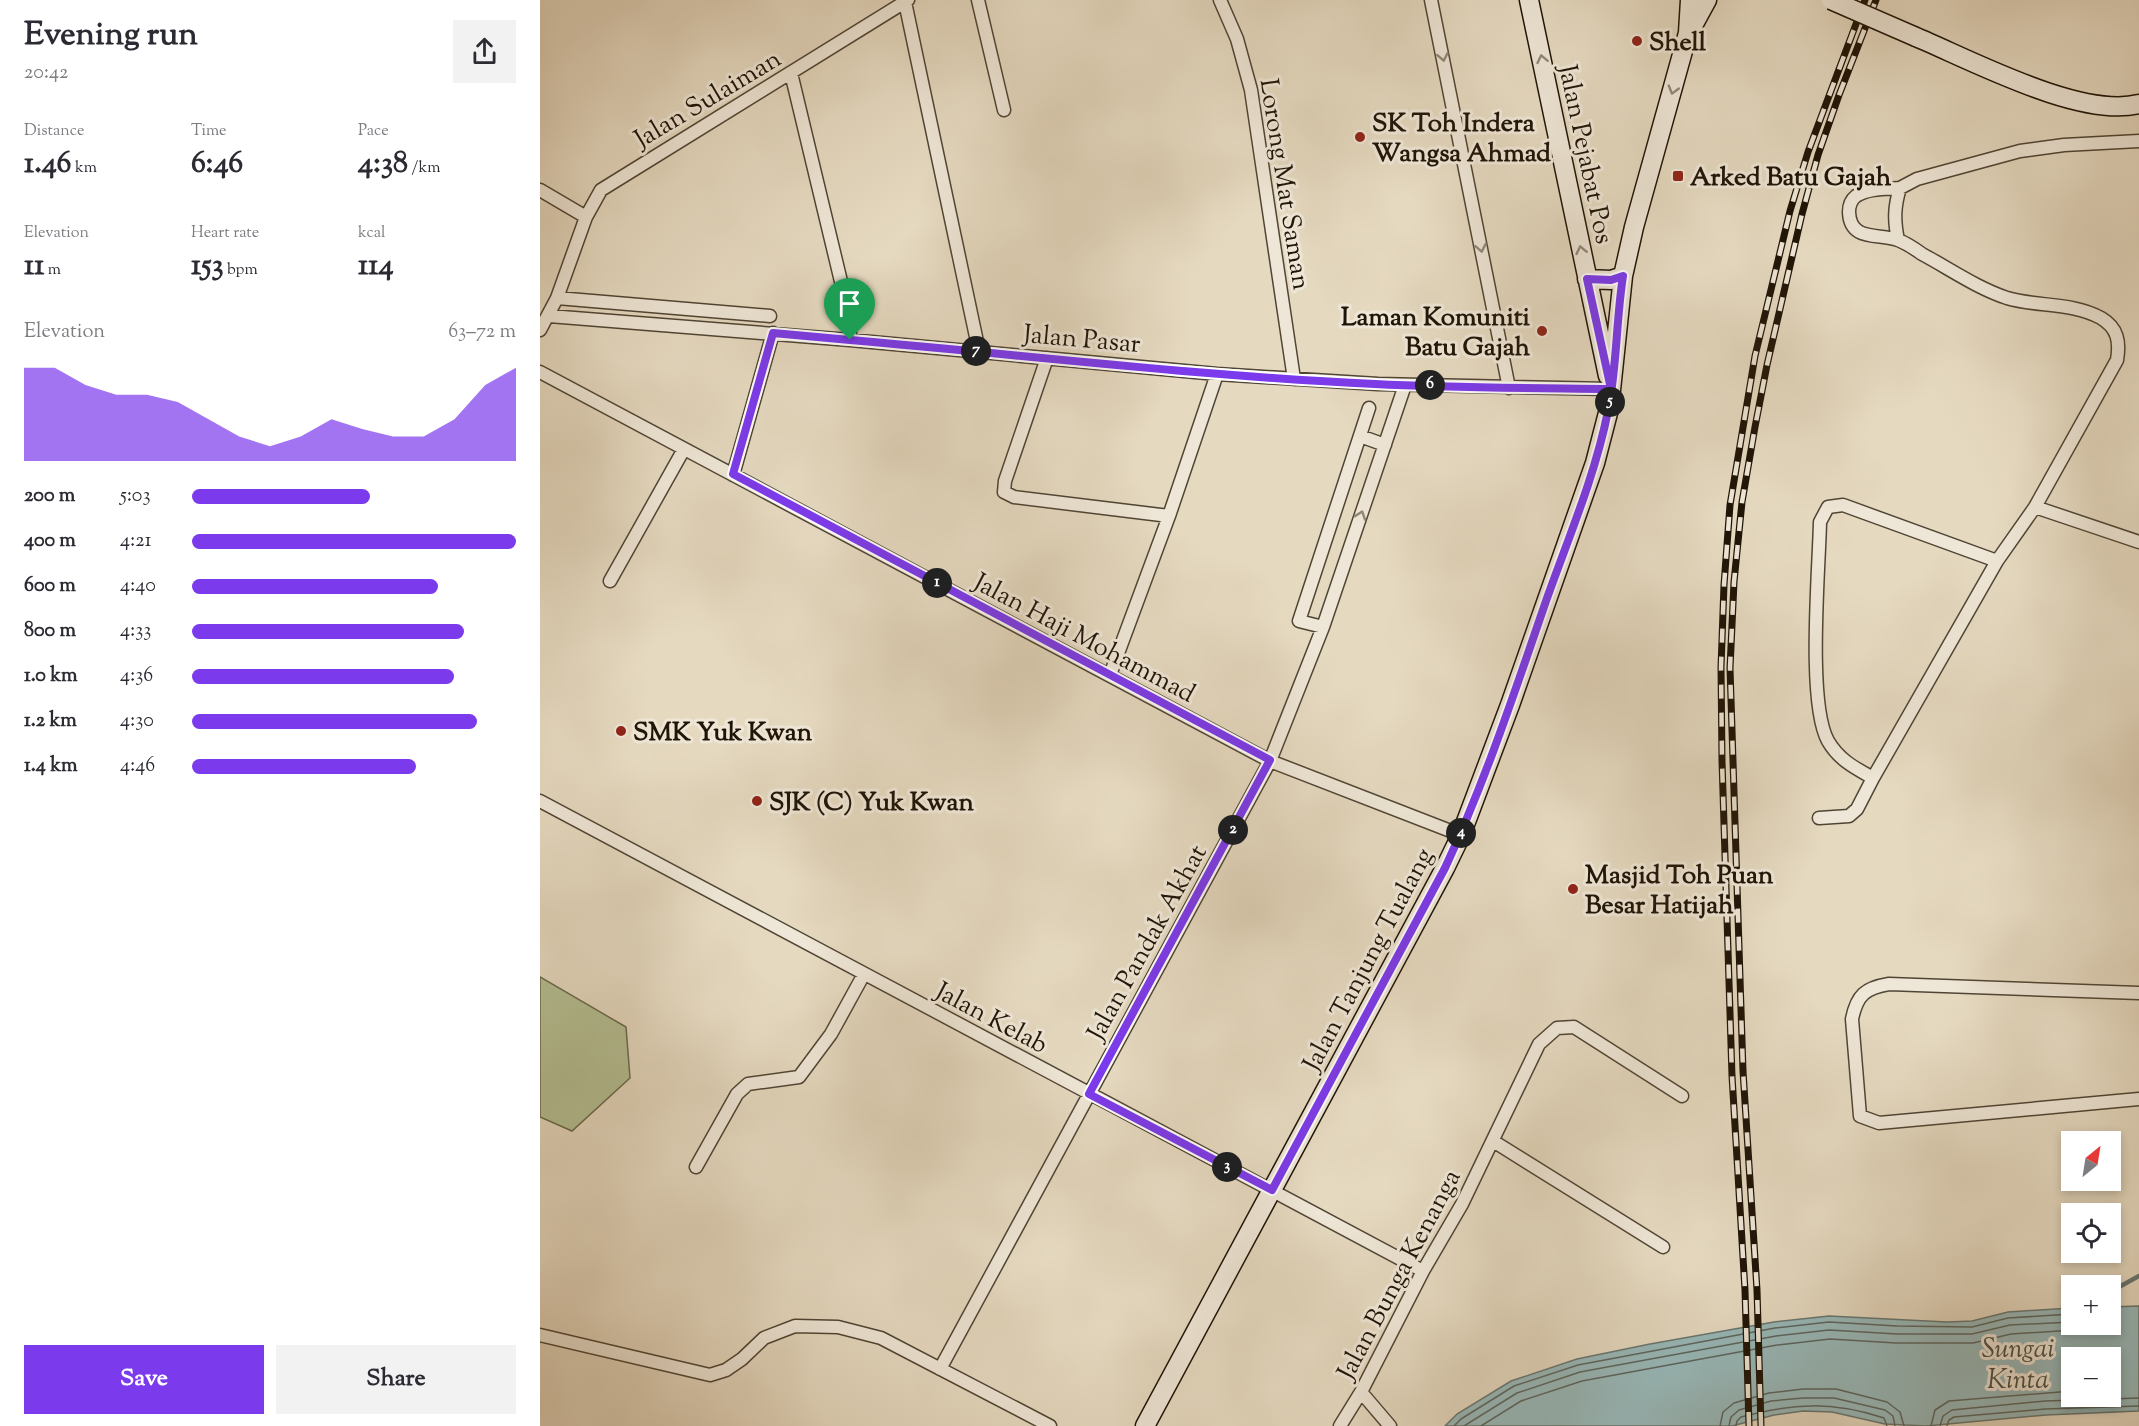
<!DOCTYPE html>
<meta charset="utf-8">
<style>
:root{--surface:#fff;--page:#f2f2f3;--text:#2b2b33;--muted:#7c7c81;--accent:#7c3aed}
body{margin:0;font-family:"Sorts Mill Goudy",serif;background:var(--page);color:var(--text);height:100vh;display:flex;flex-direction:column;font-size:22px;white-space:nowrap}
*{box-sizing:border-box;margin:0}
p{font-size:20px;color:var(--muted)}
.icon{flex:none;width:33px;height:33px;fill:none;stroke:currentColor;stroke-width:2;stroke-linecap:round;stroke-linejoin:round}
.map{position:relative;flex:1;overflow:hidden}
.details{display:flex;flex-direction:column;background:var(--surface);width:540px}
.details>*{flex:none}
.needle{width:39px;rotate:30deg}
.tools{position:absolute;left:1521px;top:1131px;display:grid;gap:12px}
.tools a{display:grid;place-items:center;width:60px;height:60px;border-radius:0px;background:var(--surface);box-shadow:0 3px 9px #0003;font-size:30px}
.pin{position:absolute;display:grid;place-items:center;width:51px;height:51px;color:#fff;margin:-62px -26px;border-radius:50% 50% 50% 0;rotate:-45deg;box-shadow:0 0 6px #0007}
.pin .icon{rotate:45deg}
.km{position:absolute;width:30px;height:30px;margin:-15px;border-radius:50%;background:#222;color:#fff;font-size:16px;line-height:30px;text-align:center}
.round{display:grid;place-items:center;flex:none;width:63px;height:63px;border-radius:0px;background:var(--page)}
.summary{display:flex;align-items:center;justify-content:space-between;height:102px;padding:0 24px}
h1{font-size:33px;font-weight:800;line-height:45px}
.stats{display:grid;grid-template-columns:repeat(3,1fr);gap:9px;height:102px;padding:6px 24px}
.stats div{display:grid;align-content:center}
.stats b{font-size:30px;font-weight:800}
.stats small{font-size:16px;font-weight:400}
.stats p{font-size:16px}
.chart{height:168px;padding:12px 24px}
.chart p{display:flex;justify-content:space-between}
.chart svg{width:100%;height:108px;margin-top:6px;fill:var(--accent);opacity:.7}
.button{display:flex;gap:12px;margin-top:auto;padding:12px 24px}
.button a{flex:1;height:69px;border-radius:0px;background:var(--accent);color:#fff;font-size:24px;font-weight:800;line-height:69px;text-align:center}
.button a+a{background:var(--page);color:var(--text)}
ul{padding:0 24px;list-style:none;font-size:20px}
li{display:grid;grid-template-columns:96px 72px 1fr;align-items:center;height:45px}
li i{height:15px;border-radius:8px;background:var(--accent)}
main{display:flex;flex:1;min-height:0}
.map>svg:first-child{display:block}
</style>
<main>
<section class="details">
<div class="summary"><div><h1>Evening run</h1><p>20:42</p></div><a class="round"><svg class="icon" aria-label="share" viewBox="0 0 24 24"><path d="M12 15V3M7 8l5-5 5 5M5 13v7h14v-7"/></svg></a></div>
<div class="stats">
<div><p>Distance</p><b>1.46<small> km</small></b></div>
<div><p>Time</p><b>6:46</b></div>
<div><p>Pace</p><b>4:38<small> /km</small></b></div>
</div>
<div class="stats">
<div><p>Elevation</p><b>11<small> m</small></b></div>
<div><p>Heart rate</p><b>153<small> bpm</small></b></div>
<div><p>kcal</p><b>114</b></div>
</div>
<div class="chart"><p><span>Elevation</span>63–72 m</p>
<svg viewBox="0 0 160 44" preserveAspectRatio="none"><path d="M0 44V6L10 6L20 13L30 17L40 17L50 20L60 27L70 34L80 38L90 34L100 27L110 31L120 34L130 34L140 27L150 13L160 6V44z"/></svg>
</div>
<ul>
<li><b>200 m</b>5:03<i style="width:55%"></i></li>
<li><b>400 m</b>4:21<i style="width:100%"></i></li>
<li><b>600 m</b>4:40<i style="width:76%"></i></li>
<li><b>800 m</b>4:33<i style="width:84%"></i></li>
<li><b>1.0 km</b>4:36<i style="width:81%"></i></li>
<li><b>1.2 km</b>4:30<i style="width:88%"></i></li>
<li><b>1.4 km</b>4:46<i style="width:69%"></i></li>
</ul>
<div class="button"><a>Save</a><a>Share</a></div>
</section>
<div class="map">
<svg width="1599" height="1426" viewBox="0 0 1599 1426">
<rect width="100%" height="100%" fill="#e5d9c0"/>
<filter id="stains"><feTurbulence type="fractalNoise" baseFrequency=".00333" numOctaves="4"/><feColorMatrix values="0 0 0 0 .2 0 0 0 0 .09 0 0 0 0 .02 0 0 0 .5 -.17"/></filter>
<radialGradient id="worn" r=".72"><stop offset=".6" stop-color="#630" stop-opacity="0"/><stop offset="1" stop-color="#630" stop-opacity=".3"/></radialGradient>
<path fill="#b4bf93" stroke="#6a6a4c" stroke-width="1.5" d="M0,977L86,1027L90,1078L32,1131L0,1117Z"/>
<path fill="#98b9ba" stroke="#687772" stroke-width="1.5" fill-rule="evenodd" d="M1599,1306V1411L1506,1415L1386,1426L1345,1424L1292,1412L1263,1411L1234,1415L1192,1426H905L917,1414L971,1381L1037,1359L1110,1344L1234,1322L1289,1316L1407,1322L1432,1321L1468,1312L1531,1308L1532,1324H1570L1571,1307ZM1532,1358H1570V1396H1532Z"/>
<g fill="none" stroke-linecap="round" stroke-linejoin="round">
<path stroke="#5c6660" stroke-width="1.5" d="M914,1426L921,1419L974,1386L1038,1365L1235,1328L1289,1322L1357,1326L1432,1327L1468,1318L1532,1314
M924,1426L977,1393L1040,1372L1236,1336L1289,1330L1357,1334H1432L1470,1325L1532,1322
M941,1426L981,1401L1042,1381L1237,1345L1290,1339L1356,1343H1433L1471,1334L1535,1330L1546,1324
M1180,1426L1183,1412L1194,1403L1229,1393L1263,1389H1296L1347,1402L1360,1412L1364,1426
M1189,1426L1191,1417L1199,1410L1231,1401L1263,1398H1294L1345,1410L1353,1416L1355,1426
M1196,1426L1197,1421L1201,1417C1254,1403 1291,1401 1344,1418L1347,1426
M1391,1426L1395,1410L1409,1401L1532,1391
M1400,1426L1403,1416L1412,1410L1505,1401L1599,1398
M1407,1426L1409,1420L1414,1417L1505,1409L1599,1406"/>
<path stroke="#687772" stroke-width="4.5" d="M1570,1292L1599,1276"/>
<defs>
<path id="street" d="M438,0L464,110
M680,0L697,39L711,90L754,379
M891,0L969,388
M365,2L439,351
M251,73L310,319V340
M1360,188C1346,189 1329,188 1316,196C1311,200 1309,206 1309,212C1310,242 1339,233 1358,240C1366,243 1375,249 1382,254C1410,269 1437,288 1467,298C1497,307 1532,302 1561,318C1578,328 1580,342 1577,360L1495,507L1457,561L1333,778C1315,768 1299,760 1288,741C1267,703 1279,570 1280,522L1288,507L1303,505L1457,561
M0,190L46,217L61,190L368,0
M1358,240C1354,221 1354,207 1360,188L1377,179L1480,151L1524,145L1599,141
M17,298L230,316
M9,316L310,340L677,374L838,384L1071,389
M0,330L17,298L46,217
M507,358L465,481L464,492L474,497L629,516
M0,372L730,761L921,835
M820,436L845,445
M193,475L233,333
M1495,507L1599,542
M70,581L144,449
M783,627L759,621L829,408
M570,675L629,516L677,374
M0,801L883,1271
M1279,818L1309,816L1317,809L1333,778
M1599,993L1349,984C1325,988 1317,995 1312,1019L1320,1116L1339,1123L1599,1099
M953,1141L1123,1247
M156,1167L197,1094L208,1084L259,1077L291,1034L324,974
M0,1335L170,1375L186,1370L202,1359L224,1338L255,1326L298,1327L341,1338L510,1426
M400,1369L730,761L783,627L865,385
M821,1392L850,1426
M800,1426L821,1392L883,1271L922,1204L999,1044L1017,1028L1034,1027L1142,1096"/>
<path id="secondary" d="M989,0L1068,376
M1149,33L1167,0
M1376,37C1431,60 1541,119 1599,104
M1047,279L1071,280L1083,276
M605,1426L905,868L921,835L970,705L1055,463L1069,409L1083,276L1094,227L1148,33L1150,0"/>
</defs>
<use href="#street" stroke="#504534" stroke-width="15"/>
<use href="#secondary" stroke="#1f1406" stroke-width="21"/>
<use href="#street" stroke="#eee6d6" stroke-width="12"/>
<use href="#secondary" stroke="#eee6d6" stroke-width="18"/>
<defs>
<path id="rail" d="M1209,1426L1205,1290L1192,1076L1182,761L1181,667L1184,585L1190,505L1215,356L1250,211L1268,152L1325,0
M1221,1426L1217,1290L1203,1071L1190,668L1194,582L1202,502L1215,427L1227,365L1262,214L1278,155L1299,95L1336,0"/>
</defs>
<use href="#rail" stroke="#1f1406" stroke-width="7"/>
<use href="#rail" stroke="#eee6d6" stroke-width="4.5" stroke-dasharray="14" stroke-linecap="butt"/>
<defs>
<path id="secondary-bridge" d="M1291,0L1376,37"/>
</defs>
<use href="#secondary-bridge" stroke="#1f1406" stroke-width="21" stroke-linecap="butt"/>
<use href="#secondary-bridge" stroke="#eee6d6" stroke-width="18"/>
</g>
<defs><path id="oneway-chevron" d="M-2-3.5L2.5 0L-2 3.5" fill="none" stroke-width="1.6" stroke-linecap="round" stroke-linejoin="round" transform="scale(1.5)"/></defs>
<g stroke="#918878">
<use href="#oneway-chevron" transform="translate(903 57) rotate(79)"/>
<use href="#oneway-chevron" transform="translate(1002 59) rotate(-102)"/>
<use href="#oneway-chevron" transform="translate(1133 90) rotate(106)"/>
<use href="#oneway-chevron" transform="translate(941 248) rotate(79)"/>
<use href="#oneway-chevron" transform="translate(1041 250) rotate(-102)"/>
<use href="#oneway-chevron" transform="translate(821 515) rotate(-71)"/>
</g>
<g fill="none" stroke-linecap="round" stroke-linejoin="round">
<defs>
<path id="route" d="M310,340L233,333L193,474L730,760L549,1094L732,1190L905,868C945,782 975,691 1006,601C1028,539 1055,476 1068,411C1077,367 1076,321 1083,276L1071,280L1047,279L1071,389C993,388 914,388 835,384C660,376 485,355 310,340"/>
</defs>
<use href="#route" stroke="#fff" stroke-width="12"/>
<use href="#route" stroke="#7c3aed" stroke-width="8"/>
</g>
<g fill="#8f2418" stroke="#eee6d6" stroke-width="2">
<circle cx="1097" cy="41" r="6"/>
<circle cx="820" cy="137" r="6"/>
<rect x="1132" y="170" width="12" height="12" rx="3"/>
<circle cx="1002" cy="331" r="6"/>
<circle cx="81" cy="731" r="6"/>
<circle cx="217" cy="801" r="6"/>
<circle cx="1033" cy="889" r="6"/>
</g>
<g text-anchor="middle" stroke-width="6" stroke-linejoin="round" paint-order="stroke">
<g font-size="26" font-weight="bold" fill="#1f1406" stroke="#eee6d6" text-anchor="start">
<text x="1109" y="50">Shell</text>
<text x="832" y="131">SK Toh Indera<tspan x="832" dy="30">Wangsa Ahmad</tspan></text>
<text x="1150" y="185">Arked Batu Gajah</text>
<text x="990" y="325" text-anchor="end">Laman Komuniti<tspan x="990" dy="30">Batu Gajah</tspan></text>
<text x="93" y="740">SMK Yuk Kwan</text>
<text x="229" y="810">SJK (C) Yuk Kwan</text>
<text x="1045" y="883">Masjid Toh Puan<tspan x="1045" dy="30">Besar Hatijah</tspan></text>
</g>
<g font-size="26" fill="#1f1406" stroke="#eee6d6">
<text transform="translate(167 98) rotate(-31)" y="9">Jalan Sulaiman</text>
<text transform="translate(1047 154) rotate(78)" y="9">Jalan Pejabat Pos</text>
<text transform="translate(746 184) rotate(81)" y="9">Lorong Mat Saman</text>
<text transform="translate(542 338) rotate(5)" y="9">Jalan Pasar</text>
<text transform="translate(545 637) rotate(28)" y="9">Jalan Haji Mohammad</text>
<text transform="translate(606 942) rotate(-61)" y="9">Jalan Pandak Akhat</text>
<text transform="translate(827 959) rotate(-62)" y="9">Jalan Tanjung Tualang</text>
<text transform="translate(452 1017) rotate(28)" y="9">Jalan Kelab</text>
<text transform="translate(858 1274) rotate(-62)" y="9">Jalan Bunga Kenanga</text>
</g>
<g font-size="27" font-style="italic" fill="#494e45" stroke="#eee6d6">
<text x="1478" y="1357">Sungai<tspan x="1478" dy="31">Kinta</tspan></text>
</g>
</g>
<rect width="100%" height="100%" filter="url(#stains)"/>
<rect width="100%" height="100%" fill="url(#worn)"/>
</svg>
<div class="tools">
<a><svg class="needle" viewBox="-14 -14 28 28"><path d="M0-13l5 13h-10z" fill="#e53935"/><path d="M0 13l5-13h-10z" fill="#7c7c81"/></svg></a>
<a><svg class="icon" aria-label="locate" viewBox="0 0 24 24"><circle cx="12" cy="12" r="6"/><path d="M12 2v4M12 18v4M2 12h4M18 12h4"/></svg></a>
<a>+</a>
<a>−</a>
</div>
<div class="pin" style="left:310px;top:340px;background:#1e9e55"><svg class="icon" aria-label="arrive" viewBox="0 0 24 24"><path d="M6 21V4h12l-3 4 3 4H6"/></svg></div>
<b class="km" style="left:397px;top:583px">1</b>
<b class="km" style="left:693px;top:830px">2</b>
<b class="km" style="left:687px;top:1167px">3</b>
<b class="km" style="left:921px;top:833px">4</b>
<b class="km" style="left:1070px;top:402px">5</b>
<b class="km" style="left:890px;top:385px">6</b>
<b class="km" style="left:436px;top:351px">7</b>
</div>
</main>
